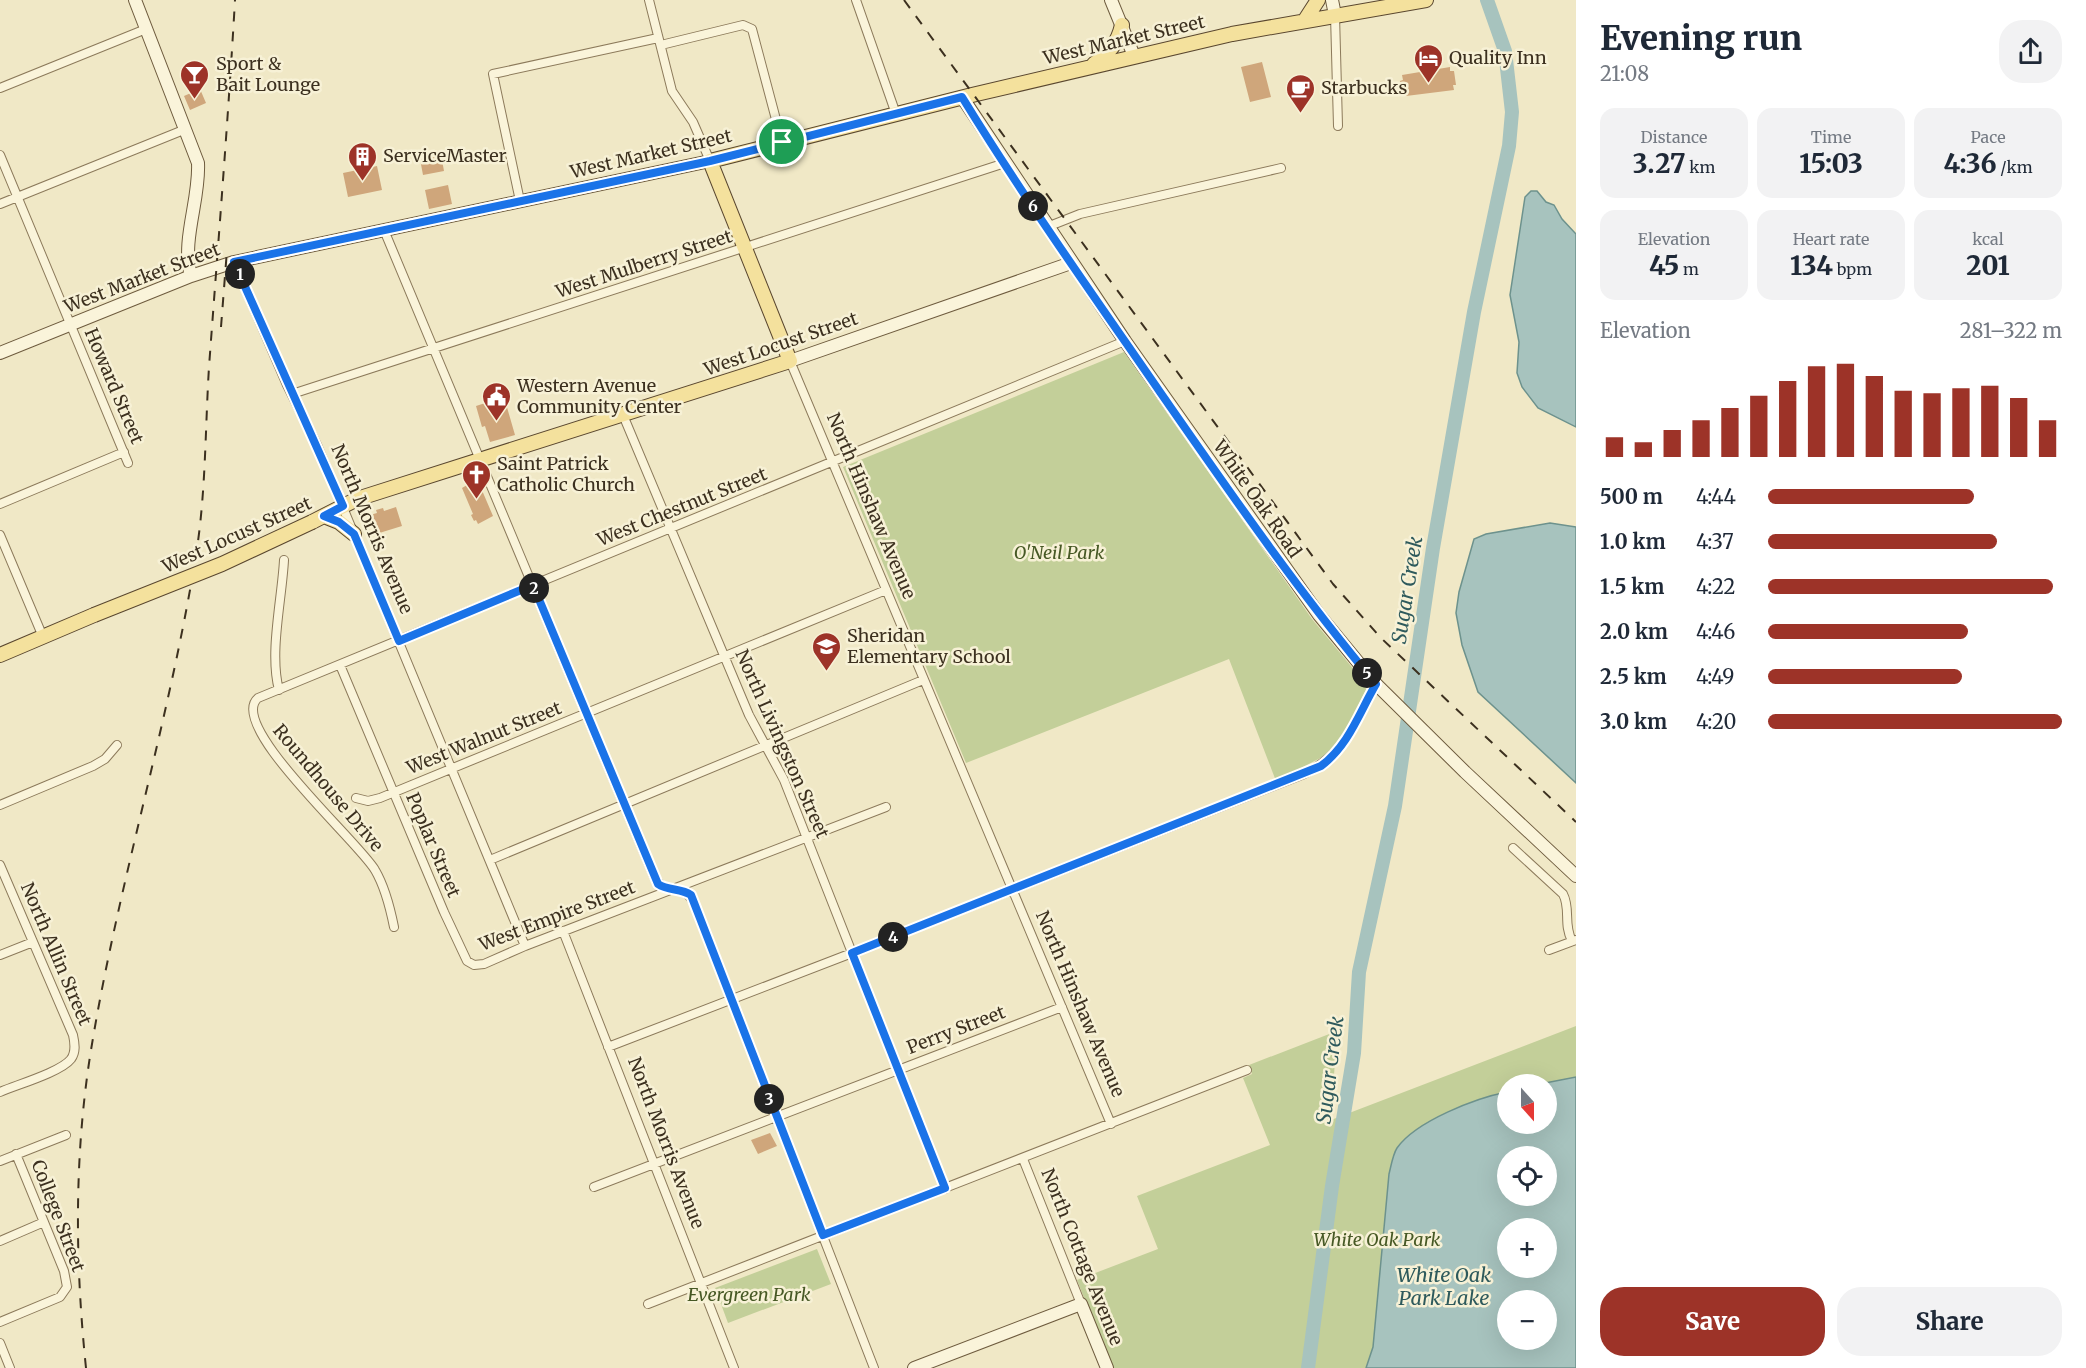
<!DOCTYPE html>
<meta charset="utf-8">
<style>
:root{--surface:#fff;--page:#f2f2f3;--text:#1f2937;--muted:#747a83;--accent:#9d3328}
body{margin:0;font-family:Merriweather,serif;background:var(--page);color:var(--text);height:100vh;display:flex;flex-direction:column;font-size:22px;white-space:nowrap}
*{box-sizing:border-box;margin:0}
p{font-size:20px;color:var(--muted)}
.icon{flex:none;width:33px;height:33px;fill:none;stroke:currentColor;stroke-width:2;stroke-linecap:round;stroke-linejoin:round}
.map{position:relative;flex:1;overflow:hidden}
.drawer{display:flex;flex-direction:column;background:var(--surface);width:510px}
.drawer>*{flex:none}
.needle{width:39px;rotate:159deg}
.buttons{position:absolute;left:1497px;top:1074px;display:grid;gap:12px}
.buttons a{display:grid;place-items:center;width:60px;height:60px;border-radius:50%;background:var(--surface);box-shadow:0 6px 24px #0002;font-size:30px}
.pin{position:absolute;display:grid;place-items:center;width:51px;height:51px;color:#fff;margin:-26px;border:3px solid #fff;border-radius:50%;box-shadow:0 2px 6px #0007}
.km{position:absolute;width:30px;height:30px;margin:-15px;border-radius:50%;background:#222;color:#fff;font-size:16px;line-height:30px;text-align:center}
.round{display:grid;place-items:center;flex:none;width:63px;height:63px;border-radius:24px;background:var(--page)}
.overview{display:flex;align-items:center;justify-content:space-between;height:102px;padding:0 24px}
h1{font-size:33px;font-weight:800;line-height:45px}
.stats{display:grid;grid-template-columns:repeat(3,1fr);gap:9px;height:102px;padding:6px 24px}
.stats div{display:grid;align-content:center;border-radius:15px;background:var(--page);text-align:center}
.stats b{font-size:26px;font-weight:800}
.stats small{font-size:16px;font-weight:400}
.stats p{font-size:16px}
.chart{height:168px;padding:12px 24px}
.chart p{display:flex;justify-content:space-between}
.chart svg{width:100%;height:108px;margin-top:6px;stroke:var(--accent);stroke-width:6}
.button{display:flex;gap:12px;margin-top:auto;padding:12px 24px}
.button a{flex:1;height:69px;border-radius:24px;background:var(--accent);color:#fff;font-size:24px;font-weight:800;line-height:69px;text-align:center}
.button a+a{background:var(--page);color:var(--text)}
ul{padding:0 24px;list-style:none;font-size:20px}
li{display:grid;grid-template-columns:96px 72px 1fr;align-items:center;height:45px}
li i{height:15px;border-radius:8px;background:var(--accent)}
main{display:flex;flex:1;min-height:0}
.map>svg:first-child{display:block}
</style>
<main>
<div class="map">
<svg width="1576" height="1368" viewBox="0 0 1576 1368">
<rect width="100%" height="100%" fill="#f0e8c6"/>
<path fill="#c3cf99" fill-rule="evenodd" d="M1124,352L1312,619L1365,683L1366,690L1342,738L1328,754L1276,781L1229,659L966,763L843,467Z
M1576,1026V1368H1112L1077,1280L1158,1249L1137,1196L1270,1145L1243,1078L1252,1074L1249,1065L1337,1031L1331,1120ZM1508,1084H1546V1124H1508ZM1508,1156H1546V1196H1508ZM1508,1228H1546V1268H1508ZM1508,1300H1546V1340H1508Z
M817,1249L831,1284L728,1323L715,1288Z"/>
<path fill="#a7c3be" stroke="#6d928d" stroke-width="1.5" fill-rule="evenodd" d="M1531,191H1537L1546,202L1554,205L1562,219L1576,234V427L1538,408L1522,387L1517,373L1519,342L1510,295L1525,197Z
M1550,523L1576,527V783L1478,692L1462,645L1456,613L1459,592L1474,539L1486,534Z
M1576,1077V1368H1366L1373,1347L1389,1174C1391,1166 1393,1154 1397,1148C1416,1121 1476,1098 1507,1092L1508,1124H1546V1084H1540ZM1546,1156V1196H1508V1156ZM1508,1228H1546V1268H1508ZM1508,1300H1546V1340H1508Z"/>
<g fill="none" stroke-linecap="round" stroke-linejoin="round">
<path stroke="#a7c3be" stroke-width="14" d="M1308,1368L1332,1186L1354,1053L1359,972L1395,806L1433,548L1474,312L1509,146L1512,112L1505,51L1487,0"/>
</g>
<path fill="#cfa67b" d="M1262,62L1271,97L1250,102L1241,67Z
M1450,67V71H1454L1456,85H1453L1454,90L1406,96L1405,93L1402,94L1400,81L1403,80L1402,75Z
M200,89L206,103L190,110L184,96Z
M441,155L444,171L423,175L420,159Z
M377,166L382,190L348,197L343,173Z
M448,185L452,204L429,209L425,190Z
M504,397L515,435L490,442L485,426L482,427L476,406Z
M471,480L473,483L478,481L493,516L478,524L476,520L474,521L471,515L473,514L462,488L467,485L466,482Z
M396,507L402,526L376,534L370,515L377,513L376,510L383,508L384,511Z
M770,1133L777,1146L758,1154L751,1140Z"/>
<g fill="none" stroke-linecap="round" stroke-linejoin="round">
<defs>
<path id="street" d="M649,0L672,91L693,122L710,161
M856,0L896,114
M1335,15L1338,126
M661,45L743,25L752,29L782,142
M0,88L146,29
M0,155L128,463
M520,201L493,74L658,38
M0,204L186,129
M1047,227L1080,214L1281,168
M384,230L654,876C661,890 671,889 685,891L693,901L874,1368
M234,262L287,385L317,445L525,946
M790,361L1111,1124
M292,394L1005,163
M623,415L749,715L784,780L945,1189
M0,504L124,452
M0,535L43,637
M340,665L444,912L467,961L474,965L484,964L525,946L886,807
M279,690C269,653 282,599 284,560
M356,798L368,801L380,798L886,590
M0,805L93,766L105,759L117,745
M1513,848L1563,894C1571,909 1563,924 1572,941
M490,860L923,680
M0,865L73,1035C75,1044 76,1052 71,1059C61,1072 16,1085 0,1092
M394,927C390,907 385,887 375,870C360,843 226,725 258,698L1125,341
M563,931L734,1368
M1549,950L1576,940
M0,955L33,942
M608,1047L852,953L1304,774C1349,752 1352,723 1376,684
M1023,1159L1081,1304
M0,1161L66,1135
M594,1187L1062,1007
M0,1241L44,1222
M648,1304L1247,1070
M0,1322L60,1297L67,1287L64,1271L16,1154
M0,1343L10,1368"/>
<path id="secondary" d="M135,0L198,163C200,200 181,240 191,276
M1111,0L1134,56
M1332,0L1335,15
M962,97L1125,341L1319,615L1376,684L1465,772L1576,876
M0,353L191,276L234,262L710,161
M790,361L1071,263
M914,1368L1081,1304L1107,1368"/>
<path id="primary" d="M1305,20L1318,0
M1094,64C1109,53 1118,43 1122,25
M324,516L339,522L354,534
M312,522L357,499L790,361L710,161L972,95L1232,34L1426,0
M0,655L94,615"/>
</defs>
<use href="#street" stroke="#8c7a5b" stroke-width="10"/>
<use href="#secondary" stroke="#6e5b3e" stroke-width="14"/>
<use href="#primary" stroke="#5a472f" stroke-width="16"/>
<use href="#street" stroke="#faf4da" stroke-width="8"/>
<use href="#secondary" stroke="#faf4da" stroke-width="12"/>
<use href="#primary" stroke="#f4e19d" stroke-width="14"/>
<path stroke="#3c301f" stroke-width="2" stroke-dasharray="10 10" stroke-linecap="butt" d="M904,0L1333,584L1381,638L1576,822
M221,327L227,250
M86,1368C75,1262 74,1155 91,1050C118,885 168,725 195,561C206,497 205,431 209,367C218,245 228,122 235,0"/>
<defs>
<path id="primary-bridge" d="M94,615L222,564L312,522"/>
</defs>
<use href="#primary-bridge" stroke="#5a472f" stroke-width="16" stroke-linecap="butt"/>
<use href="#primary-bridge" stroke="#f4e19d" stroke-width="14"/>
</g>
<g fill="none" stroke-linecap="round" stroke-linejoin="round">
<defs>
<path id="route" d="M962,97C1024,198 1093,295 1160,392C1229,491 1298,591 1376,684C1359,713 1349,745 1321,766L852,953L945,1188L823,1235L691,895C681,888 668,891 658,884L533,585L399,641L354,534L339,522L324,516L343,506L234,262L710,161Z"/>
</defs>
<use href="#route" stroke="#fff" stroke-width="12"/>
<use href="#route" stroke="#1a73e8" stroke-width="8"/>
</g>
<defs>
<symbol id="hotel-pin" viewBox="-11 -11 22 30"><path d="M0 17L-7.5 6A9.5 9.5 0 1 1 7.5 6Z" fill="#9d3328" stroke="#f7f1d6"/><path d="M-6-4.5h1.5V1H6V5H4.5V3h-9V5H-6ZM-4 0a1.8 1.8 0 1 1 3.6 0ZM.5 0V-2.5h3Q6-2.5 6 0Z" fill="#fff"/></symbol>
<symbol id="bar-pin" viewBox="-11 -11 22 30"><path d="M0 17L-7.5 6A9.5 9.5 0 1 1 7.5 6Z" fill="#9d3328" stroke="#f7f1d6"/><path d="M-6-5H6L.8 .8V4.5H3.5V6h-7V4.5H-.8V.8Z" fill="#fff"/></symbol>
<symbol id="cafe-pin" viewBox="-11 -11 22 30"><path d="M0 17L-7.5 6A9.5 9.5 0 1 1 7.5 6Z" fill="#9d3328" stroke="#f7f1d6"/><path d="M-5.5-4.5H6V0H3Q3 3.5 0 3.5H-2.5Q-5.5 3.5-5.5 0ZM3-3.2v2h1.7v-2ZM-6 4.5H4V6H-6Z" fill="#fff"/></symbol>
<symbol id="building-pin" viewBox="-11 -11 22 30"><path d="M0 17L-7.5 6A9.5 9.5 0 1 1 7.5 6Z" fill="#9d3328" stroke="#f7f1d6"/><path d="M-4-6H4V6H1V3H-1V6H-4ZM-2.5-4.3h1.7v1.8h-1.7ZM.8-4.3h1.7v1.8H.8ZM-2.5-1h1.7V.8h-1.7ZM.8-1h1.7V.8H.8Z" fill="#fff"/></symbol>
<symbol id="civic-pin" viewBox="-11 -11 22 30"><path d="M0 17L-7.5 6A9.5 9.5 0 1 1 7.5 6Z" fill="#9d3328" stroke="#f7f1d6"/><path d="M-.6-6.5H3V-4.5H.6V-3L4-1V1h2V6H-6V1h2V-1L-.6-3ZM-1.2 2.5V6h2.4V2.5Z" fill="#fff"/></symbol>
<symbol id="church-pin" viewBox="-11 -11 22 30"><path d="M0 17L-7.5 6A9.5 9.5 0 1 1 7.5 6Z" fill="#9d3328" stroke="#f7f1d6"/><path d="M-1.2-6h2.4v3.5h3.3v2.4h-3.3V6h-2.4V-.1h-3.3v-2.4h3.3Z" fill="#fff"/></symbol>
<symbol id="school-pin" viewBox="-11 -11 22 30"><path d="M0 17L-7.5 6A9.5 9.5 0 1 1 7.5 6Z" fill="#9d3328" stroke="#f7f1d6"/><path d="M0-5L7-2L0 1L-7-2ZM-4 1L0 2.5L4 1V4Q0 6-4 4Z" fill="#fff"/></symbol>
</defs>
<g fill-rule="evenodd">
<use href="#hotel-pin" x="1412" y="42" width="33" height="45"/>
<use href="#bar-pin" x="178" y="58" width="33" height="45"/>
<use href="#cafe-pin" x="1284" y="72" width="33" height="45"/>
<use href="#building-pin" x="346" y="140" width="33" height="45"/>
<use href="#civic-pin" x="480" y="380" width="33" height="45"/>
<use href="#church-pin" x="460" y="458" width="33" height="45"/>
<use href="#school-pin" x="810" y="630" width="33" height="45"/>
</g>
<g text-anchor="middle" stroke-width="5" stroke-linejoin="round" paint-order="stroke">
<g font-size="18" fill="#3c301f" stroke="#f7f1d6">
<text transform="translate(1124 40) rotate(-13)" y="6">West Market Street</text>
<text transform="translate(651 154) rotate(-13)" y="6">West Market Street</text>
<text transform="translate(644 264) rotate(-18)" y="6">West Mulberry Street</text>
<text transform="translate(142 278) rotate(-21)" y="6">West Market Street</text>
<text transform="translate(781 344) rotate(-19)" y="6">West Locust Street</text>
<text transform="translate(114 386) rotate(67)" y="6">Howard Street</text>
<text transform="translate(1257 499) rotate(55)" y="6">White Oak Road</text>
<text transform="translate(871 506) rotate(67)" y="6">North Hinshaw Avenue</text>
<text transform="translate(682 507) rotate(-22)" y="6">West Chestnut Street</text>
<text transform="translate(372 529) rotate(67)" y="6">North Morris Avenue</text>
<text transform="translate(237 535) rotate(-24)" y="6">West Locust Street</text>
<text transform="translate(484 738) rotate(-22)" y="6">West Walnut Street</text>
<text transform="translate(782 744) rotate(66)" y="6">North Livingston Street</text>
<text transform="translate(328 788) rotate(50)" y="6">Roundhouse Drive</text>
<text transform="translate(433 845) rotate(67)" y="6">Poplar Street</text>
<text transform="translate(557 916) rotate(-21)" y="6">West Empire Street</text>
<text transform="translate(56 954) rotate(67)" y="6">North Allin Street</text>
<text transform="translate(1080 1004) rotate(67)" y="6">North Hinshaw Avenue</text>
<text transform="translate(956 1030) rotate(-21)" y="6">Perry Street</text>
<text transform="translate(666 1143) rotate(69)" y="6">North Morris Avenue</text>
<text transform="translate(58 1216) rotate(69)" y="6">College Street</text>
<text transform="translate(1082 1257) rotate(68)" y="6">North Cottage Avenue</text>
</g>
<g font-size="18" fill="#3c301f" stroke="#f7f1d6" text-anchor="start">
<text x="1449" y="64">Quality Inn</text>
<text x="216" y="70">Sport &amp;<tspan x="216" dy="21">Bait Lounge</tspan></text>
<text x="1321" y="94">Starbucks</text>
<text x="383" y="162">ServiceMaster</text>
<text x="517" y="392">Western Avenue<tspan x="517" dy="21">Community Center</tspan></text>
<text x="497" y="470">Saint Patrick<tspan x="497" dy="21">Catholic Church</tspan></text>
<text x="847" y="642">Sheridan<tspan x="847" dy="21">Elementary School</tspan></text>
</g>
<g font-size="18" font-style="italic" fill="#475925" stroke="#f7f1d6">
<text x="1059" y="559">O'Neil Park</text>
<text x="1377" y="1246">White Oak Park</text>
<text x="749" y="1301">Evergreen Park</text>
</g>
<g font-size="20" font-style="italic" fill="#2e5a5c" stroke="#f7f1d6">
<text transform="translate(1407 590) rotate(-81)" y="7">Sugar Creek</text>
<text transform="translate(1330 1070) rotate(-83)" y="7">Sugar Creek</text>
<text x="1444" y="1282">White Oak<tspan x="1444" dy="23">Park Lake</tspan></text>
</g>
</g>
</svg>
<div class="buttons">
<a><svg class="needle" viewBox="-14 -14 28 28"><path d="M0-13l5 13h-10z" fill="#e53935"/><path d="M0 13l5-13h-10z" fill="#747a83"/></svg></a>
<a><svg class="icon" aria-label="locate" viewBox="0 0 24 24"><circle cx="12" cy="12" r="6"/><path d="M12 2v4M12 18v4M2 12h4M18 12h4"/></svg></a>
<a>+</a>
<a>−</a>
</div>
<div class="pin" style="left:782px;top:142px;background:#1e9e55"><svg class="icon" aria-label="arrive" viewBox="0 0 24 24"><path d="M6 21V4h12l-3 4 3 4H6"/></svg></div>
<b class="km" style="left:240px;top:274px">1</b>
<b class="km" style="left:534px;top:588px">2</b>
<b class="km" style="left:769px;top:1099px">3</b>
<b class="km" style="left:893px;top:937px">4</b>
<b class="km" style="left:1367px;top:673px">5</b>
<b class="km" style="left:1033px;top:206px">6</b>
</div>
<section class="drawer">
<div class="overview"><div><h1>Evening run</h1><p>21:08</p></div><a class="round"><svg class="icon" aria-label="share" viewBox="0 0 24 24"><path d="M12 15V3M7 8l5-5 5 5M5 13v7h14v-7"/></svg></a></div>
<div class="stats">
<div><p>Distance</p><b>3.27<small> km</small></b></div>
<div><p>Time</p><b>15:03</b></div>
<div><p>Pace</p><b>4:36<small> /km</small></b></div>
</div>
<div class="stats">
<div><p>Elevation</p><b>45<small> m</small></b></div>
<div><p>Heart rate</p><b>134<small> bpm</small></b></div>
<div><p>kcal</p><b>201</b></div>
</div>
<div class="chart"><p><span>Elevation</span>281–322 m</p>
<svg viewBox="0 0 160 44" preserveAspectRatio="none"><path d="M5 44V36M15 44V38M25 44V33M35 44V29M45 44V24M55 44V19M65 44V13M75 44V7M85 44V6M95 44V11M105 44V17M115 44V18M125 44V16M135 44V15M145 44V20M155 44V29"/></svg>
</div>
<ul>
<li><b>500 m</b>4:44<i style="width:70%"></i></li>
<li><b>1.0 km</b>4:37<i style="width:78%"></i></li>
<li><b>1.5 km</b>4:22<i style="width:97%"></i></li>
<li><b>2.0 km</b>4:46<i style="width:68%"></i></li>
<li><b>2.5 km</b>4:49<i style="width:66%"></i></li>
<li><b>3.0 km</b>4:20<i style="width:100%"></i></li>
</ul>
<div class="button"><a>Save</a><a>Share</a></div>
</section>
</main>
